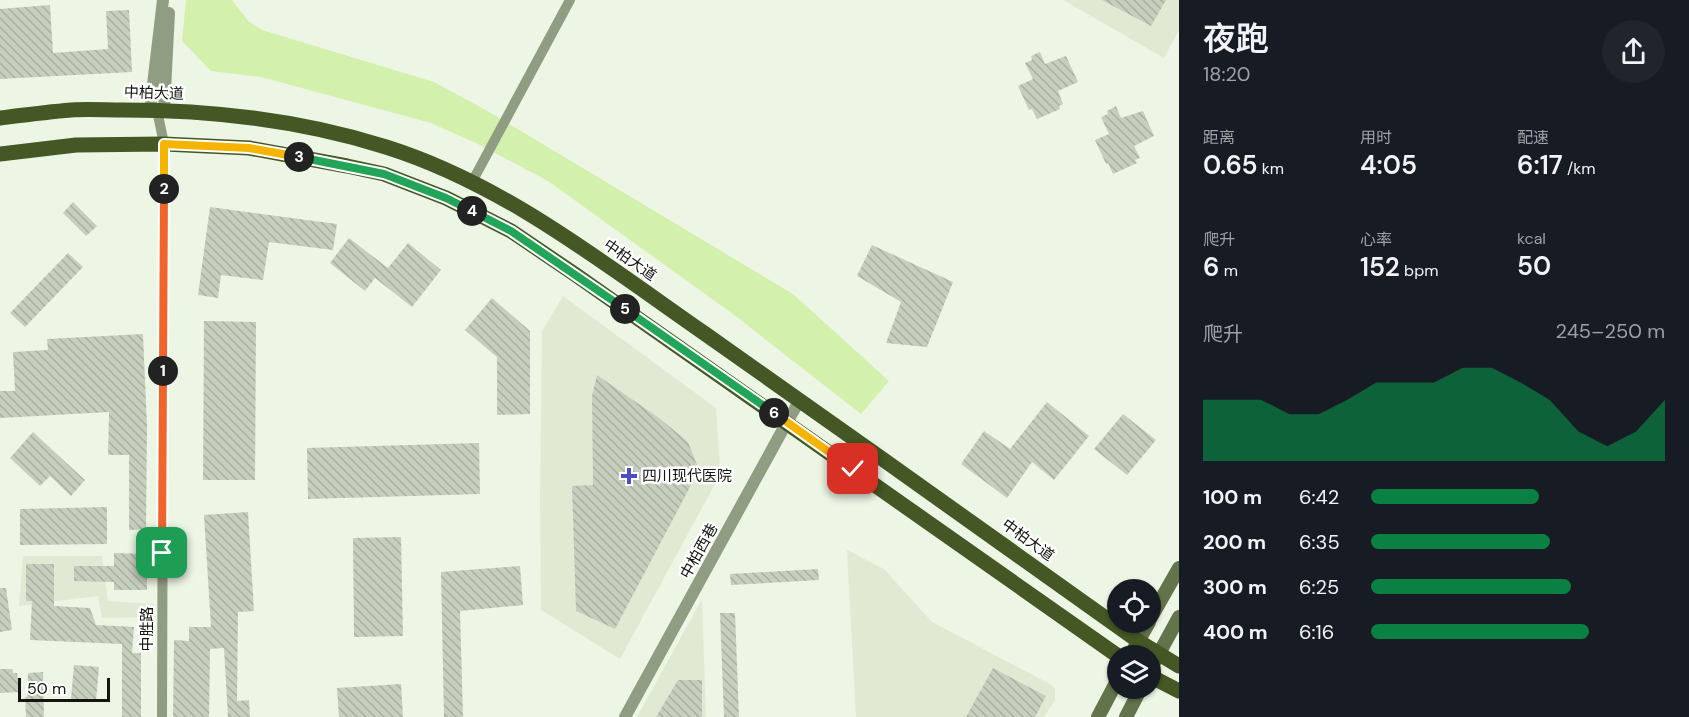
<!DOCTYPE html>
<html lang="zh">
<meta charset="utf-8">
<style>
:root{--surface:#171b24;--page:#20242c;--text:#f1f3f6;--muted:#9ea1a6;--accent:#0b8043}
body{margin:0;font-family:"DM Sans","Noto Sans SC",sans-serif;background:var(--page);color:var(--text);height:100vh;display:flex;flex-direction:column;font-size:22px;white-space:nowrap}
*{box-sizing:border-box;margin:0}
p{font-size:20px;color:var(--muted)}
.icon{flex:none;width:33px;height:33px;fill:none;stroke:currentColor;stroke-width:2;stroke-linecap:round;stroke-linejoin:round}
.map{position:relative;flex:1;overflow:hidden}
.panel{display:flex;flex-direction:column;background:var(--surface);width:510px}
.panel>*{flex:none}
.buttons{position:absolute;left:1107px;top:579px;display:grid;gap:12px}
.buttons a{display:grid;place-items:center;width:54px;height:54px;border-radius:50%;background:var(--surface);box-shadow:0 2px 4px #0004;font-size:30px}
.scale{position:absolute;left:18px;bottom:15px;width:92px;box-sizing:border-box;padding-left:6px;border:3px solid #131510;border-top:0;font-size:16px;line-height:21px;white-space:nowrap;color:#131510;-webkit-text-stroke:4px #fff;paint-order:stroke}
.pin{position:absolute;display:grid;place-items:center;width:51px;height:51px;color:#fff;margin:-26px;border-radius:12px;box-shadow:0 3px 9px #0006}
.km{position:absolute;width:30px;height:30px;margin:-15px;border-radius:50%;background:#222;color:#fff;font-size:16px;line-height:30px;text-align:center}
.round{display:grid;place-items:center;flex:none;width:63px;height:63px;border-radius:32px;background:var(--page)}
.headline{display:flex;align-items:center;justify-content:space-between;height:102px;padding:0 24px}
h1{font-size:33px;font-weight:600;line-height:45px}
.figures{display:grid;grid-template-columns:repeat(3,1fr);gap:9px;height:102px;padding:6px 24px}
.figures div{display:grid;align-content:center}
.figures b{font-size:26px;font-weight:600}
.figures small{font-size:16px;font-weight:400}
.figures p{font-size:16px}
.chart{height:168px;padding:12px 24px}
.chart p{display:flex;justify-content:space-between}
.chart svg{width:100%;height:108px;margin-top:6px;fill:var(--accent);opacity:.7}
ul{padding:0 24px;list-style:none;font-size:20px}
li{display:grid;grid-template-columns:96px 72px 1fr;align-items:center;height:45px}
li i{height:15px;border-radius:8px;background:var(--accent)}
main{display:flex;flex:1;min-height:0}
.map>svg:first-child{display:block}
</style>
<main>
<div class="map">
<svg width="1179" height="717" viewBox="0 0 1179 717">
<defs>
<pattern id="building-back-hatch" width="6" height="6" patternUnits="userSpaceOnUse" patternTransform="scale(1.5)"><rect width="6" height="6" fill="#c6cebe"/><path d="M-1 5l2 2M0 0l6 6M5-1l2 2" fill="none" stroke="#a9b0a2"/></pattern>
</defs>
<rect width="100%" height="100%" fill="#edf5e4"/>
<path fill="#e0ead3" d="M1063,0H1179V30L1164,58Z
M563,296L716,408L720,468L715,484L620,659L541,610L540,499L542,331Z
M847,550L884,569L932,622L1050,684L1055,689V700L1044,717H856Z
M23,556H102L108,601L154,604L156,617L102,618L98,596L19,606Z
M702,599L706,717H637Z"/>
<path fill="#d4f0ad" d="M186,0H232L249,22L262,30L434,82L484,109L793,294L889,381L861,414L733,314L548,181L478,144L431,123L261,77L211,71L182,41Z"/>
<path fill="url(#building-back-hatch)" d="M1102,0H1166L1151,26Z
M50,5L53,53L108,49L106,11L129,10L132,72L0,79V9Z
M1040,52L1045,64L1066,56L1078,82L1058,91L1063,104L1059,106L1060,109L1037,119L1032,109L1029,110L1018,86L1033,79L1025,63L1032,60L1031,56Z
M1116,106L1121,118L1143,111L1154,136L1134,146L1140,158L1135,160L1137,163L1113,174L1108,163L1106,164L1095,140L1109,134L1101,117L1108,114L1107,111Z
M73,202L97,226L86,236L63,213Z
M210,207L337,224L333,250L269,242L263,280L221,275L218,298L198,295Z
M349,238L388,268L408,243L441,270L412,307L375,278L365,291L330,263Z
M872,245L953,282L927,347L886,343L901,302L857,276Z
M68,253L83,267L25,327L10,313Z
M492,298L530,331V414L497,415V357L465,330Z
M204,321L256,322L255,480H203Z
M143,334L147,426L146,529L129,530V455H108L109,412L0,418V391H15L13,352L48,350L47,339Z
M597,375L659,418L688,442L699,470L615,629L576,611L572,486L593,485L592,396Z
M1047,402L1089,436L1054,480L1032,462L1007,498L961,464L984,431L1010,449Z
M1123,414L1156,440L1127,475L1094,449Z
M33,432L85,480L71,496L50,476L40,486L10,458Z
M479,443L480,494L308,499L307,448Z
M107,507V544L20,545V509Z
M248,512L254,611L238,612L237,701L249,700L250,717H228L224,648L210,649L209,717H173L174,640L189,641V627H211L204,515Z
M401,537L403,636L354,637L353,538Z
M114,553L147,554V590H114V582L74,581V566H114Z
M26,564H54V606L90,608L96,625L134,627L132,653H141V717H122V644L30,640L32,601H26Z
M520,566L523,605L460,611L463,717H444L441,572Z
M818,569L819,580L731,585L730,574Z
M0,588H6L12,630L0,632Z
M720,613H735L739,717H724Z
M74,665L99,667L96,701L71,699Z
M993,668L1046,696L1035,717H966Z
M0,669H12L13,673H17L20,692L0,693Z
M43,672L44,717H26L25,697H27L28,673Z
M678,680H702V717H656Z
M401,684L403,717H339L337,688Z"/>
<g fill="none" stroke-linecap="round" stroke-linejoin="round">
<path stroke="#919d82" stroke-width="10" d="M157,110L164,144L162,717
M472,182L570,0"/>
<path stroke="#919d82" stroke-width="12" d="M150,110L163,0
M164,110L169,13
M625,717L787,422L800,400"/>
<path stroke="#63744c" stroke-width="14" d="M1150,619L1179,568
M1130,656L1149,622
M1150,670L1179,617
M1098,717L1118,679
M1126,717L1141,688"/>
<path stroke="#445725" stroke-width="15" d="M0,118C24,115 47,112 71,110C88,109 106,110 123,110C211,110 301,120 386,147C504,184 603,263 704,333C849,435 994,538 1138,641L1179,666
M0,154L76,145L164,144L249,148L347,166L384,174L446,198L511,231L576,275L1118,656
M1150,676L1179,691"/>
</g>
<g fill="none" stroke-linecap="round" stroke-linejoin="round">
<defs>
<path id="split-1" d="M162,553L163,371"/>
<path id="split-2" d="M163,371L164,189"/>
<path id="split-3" d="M164,189V144L249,148L299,157"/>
<path id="split-4" d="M299,157L384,174L446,198L472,211"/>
<path id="split-5" d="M472,211L511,231L625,309"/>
<path id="split-6" d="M625,309L774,413"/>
<path id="split-7" d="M774,413L853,469"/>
</defs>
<use href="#split-1" stroke="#fff" stroke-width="12"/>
<use href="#split-2" stroke="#fff" stroke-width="12"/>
<use href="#split-3" stroke="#fff" stroke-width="12"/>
<use href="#split-4" stroke="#fff" stroke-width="12"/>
<use href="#split-5" stroke="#fff" stroke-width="12"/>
<use href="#split-6" stroke="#fff" stroke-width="12"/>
<use href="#split-7" stroke="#fff" stroke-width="12"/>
<use href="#split-1" stroke="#f0652b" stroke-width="8"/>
<use href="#split-2" stroke="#f0652b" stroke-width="8"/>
<use href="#split-3" stroke="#f5b400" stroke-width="8"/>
<use href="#split-4" stroke="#22a559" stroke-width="8"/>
<use href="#split-5" stroke="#22a559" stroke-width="8"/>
<use href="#split-6" stroke="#22a559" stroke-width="8"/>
<use href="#split-7" stroke="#f5b400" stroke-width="8"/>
</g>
<path fill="#4c4ec4" stroke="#fff" stroke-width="2" d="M626 467h6v6h6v6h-6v6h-6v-6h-6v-6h6z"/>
<g text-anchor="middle" stroke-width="5" stroke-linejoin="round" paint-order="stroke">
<g font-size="15" fill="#131510" stroke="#fff">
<text transform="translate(154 93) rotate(2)" y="5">中柏大道</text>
<text transform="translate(630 260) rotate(35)" y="5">中柏大道</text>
<text transform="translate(1028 540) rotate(36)" y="5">中柏大道</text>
<text transform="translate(699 551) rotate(-61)" y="5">中柏西巷</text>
<text transform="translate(147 629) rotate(-90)" y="5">中胜路</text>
</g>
<g font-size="15" fill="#131510" stroke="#fff" text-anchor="start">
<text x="642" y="481">四川现代医院</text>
</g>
</g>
</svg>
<div class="buttons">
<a><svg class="icon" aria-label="locate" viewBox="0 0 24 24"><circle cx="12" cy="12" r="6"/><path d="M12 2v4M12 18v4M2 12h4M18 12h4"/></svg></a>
<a><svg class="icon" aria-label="layers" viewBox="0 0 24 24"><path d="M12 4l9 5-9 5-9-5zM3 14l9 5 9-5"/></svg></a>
</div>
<div class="scale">50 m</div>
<div class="pin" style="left:162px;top:553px;background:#1e9e55"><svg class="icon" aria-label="arrive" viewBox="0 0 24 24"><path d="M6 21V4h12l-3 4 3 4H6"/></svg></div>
<div class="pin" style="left:853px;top:469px;background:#d93025"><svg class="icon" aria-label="check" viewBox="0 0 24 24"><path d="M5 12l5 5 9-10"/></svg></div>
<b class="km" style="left:163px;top:371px">1</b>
<b class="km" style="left:164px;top:189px">2</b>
<b class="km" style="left:299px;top:157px">3</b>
<b class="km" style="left:472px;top:211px">4</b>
<b class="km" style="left:625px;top:309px">5</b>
<b class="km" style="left:774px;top:413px">6</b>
</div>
<section class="panel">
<div class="headline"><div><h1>夜跑</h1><p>18:20</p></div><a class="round"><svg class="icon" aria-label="share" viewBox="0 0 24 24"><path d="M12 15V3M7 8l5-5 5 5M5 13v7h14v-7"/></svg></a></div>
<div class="figures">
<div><p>距离</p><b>0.65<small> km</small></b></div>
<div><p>用时</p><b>4:05</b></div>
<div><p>配速</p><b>6:17<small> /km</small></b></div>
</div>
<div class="figures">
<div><p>爬升</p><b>6<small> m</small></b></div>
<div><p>心率</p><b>152<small> bpm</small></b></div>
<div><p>kcal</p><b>50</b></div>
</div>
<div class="chart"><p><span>爬升</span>245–250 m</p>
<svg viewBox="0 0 160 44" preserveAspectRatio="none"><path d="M0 44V19L10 19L20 19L30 25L40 25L50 19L60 12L70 12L80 12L90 6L100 6L110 12L120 19L130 32L140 38L150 32L160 19V44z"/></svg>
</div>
<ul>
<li><b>100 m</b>6:42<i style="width:57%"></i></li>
<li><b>200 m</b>6:35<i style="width:61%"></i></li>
<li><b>300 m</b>6:25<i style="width:68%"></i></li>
<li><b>400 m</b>6:16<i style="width:74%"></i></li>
</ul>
</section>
</main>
